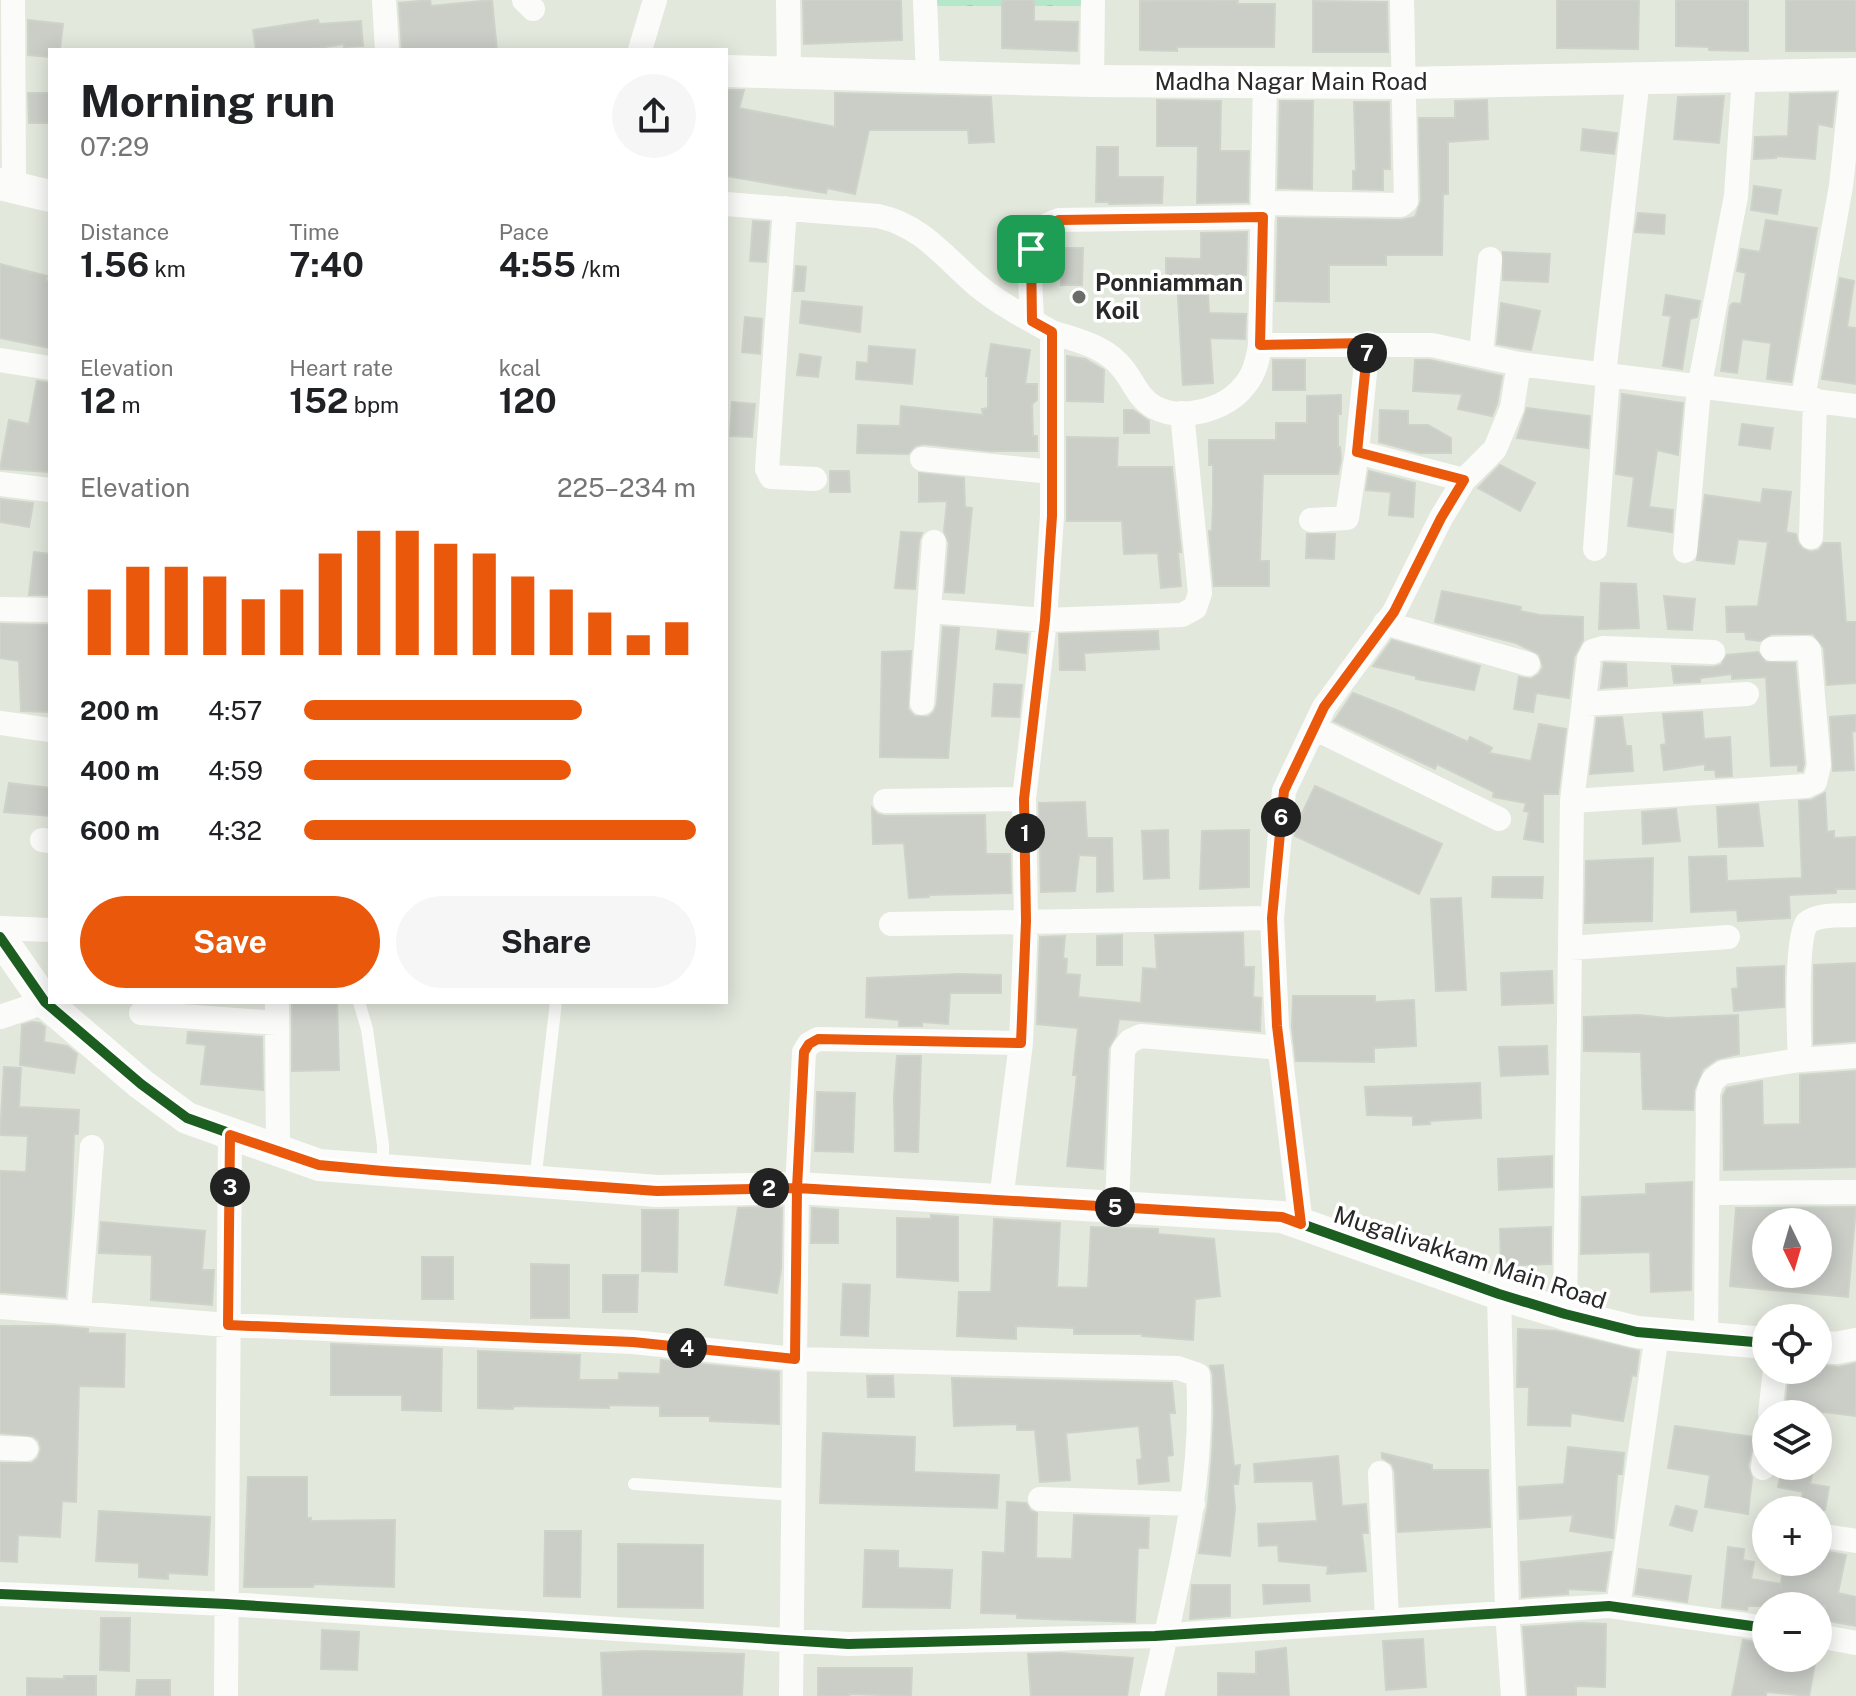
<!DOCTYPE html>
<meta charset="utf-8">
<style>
:root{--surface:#fff;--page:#f6f6f6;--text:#202124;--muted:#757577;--accent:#ea580c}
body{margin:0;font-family:"Public Sans",sans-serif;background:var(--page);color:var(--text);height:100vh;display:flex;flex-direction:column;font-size:30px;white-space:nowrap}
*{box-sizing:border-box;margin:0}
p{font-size:26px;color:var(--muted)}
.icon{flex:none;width:44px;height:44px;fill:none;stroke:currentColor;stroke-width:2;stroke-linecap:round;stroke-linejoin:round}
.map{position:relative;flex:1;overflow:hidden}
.sheet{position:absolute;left:48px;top:48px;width:680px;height:956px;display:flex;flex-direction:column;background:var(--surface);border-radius:0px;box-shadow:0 4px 20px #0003}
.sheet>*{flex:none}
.needle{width:52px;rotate:175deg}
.fabs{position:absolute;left:1752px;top:1208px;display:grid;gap:16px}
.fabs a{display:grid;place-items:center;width:80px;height:80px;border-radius:50%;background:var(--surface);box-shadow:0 4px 20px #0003;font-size:40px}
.pin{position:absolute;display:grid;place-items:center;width:68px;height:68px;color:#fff;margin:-34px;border-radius:16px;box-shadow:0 4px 12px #0006}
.km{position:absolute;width:40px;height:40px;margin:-20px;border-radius:50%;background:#222;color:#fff;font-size:22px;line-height:40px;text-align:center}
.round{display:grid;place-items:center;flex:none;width:84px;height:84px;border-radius:42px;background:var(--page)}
.head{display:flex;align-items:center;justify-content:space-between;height:136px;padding:0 32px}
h1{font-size:44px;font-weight:700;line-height:60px}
.metrics{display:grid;grid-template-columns:repeat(3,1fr);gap:12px;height:136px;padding:8px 32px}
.metrics div{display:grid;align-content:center}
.metrics b{font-size:34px;font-weight:700}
.metrics small{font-size:22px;font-weight:400}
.metrics p{font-size:22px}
.chart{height:224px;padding:16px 32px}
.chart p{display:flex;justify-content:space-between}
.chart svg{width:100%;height:144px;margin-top:8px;stroke:var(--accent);stroke-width:6}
.primary-button{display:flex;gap:16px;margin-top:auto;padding:16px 32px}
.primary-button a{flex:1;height:92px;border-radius:48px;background:var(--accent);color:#fff;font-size:32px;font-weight:700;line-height:92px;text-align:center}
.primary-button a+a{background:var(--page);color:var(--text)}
ul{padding:0 32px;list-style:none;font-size:26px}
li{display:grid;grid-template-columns:128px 96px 1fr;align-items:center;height:60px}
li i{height:20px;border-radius:10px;background:var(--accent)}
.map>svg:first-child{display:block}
</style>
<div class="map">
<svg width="1856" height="1696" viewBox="0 0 1856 1696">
<defs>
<pattern id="park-crowns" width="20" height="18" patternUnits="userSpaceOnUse" patternTransform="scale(2)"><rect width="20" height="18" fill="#b5e8cb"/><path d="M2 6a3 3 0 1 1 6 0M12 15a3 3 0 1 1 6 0" fill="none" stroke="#9cc7ae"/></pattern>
</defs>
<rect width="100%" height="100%" fill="#e3e8dd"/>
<path fill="url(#park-crowns)" d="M934,0H1091V6H934Z"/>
<path fill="#cacec7" stroke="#ced3ca" stroke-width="2" fill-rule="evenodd" d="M430,0L431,6L492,0L497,50H402L399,3Z
M803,0H901L902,40L804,44Z
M1002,0H1034V21L1078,22L1077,51L1002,48Z
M1238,0L1237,4H1275L1274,47H1177V51L1140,50V1Z
M1557,0H1639L1638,49L1557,48Z
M1676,0H1748V51L1709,50V47L1676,46Z
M1786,0H1856V51H1786Z
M1313,1L1387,2L1388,52H1313Z
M28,20L63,24L60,50H50V57L28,55Z
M318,20L319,24L361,21L363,46L344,47V44L305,50H256L253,30Z
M726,90H744L739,108L835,127V93L991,97L994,142L969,143L968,130H869L855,194L827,188L826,193L726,176Z
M28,93H50V123H29Z
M1836,93L1832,127L1818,124L1815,159L1776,156V158L1754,159L1755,137L1788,136L1790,94Z
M1724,96L1719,143L1674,139L1678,97Z
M1157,100L1221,101L1220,151H1249L1248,202L1197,203L1198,146H1157Z
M1487,100L1488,139L1448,142V194H1443L1442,255H1386V265H1329V302L1276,301L1278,218L1401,220L1415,217L1421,201L1419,118H1455V101Z
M1280,101H1313L1312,189L1278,188Z
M1354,102H1389L1390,169H1383V190L1353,189V171H1356Z
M1583,129L1617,133L1614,154L1581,150Z
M1097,147H1118V177H1163L1162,203L1109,204V202H1096Z
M1754,186L1781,190L1777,214L1751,210Z
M1638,213L1665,215L1664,234L1635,232Z
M1766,220L1817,228L1791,382L1767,379L1771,343L1742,339L1737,373L1721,371L1730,306L1733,303L1741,304L1746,273L1737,271L1741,249L1760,252Z
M753,221L769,222L766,262L750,261Z
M1247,232L1246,275L1207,274L1209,313L1246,314L1245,339L1210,338L1213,383L1183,385L1177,279H1166V258L1201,259V233Z
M1062,248H1083L1082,285H1061Z
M1503,252L1550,254L1548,282L1503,280Z
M0,264L47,276L46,280L50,281V348L0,338Z
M796,266L806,267L804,291H794Z
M1840,278L1854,281L1847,327L1856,328V384L1822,379Z
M1666,295L1700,301L1697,317L1690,319L1682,369L1663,366L1671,316L1663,315Z
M802,301L862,307L860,332L800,323Z
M1501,303L1540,311L1531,350L1497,344Z
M745,317L762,319L760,354L742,352Z
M991,344L1030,350L1025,384H1037V400L1032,404L1033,436H1037V451H990L924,444L915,446L908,454L857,453L858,425L900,426L901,406L983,415L982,409L988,408V376H986Z
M869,346L915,350L912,384L856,379L857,362L868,363Z
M800,354L821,357L818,377L797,375Z
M1067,356L1085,359L1104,370L1103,402L1067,401Z
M1273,360H1305V390H1273Z
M1415,360H1430L1502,376L1497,404L1492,416L1458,409L1462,394L1413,391Z
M37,381L50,383V472L0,469L9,420L29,424Z
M1622,394L1683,403L1678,455L1657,450L1649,507L1673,510L1672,532L1628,526L1634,477L1616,474Z
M1341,395V414H1338V447H1340L1341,460L1338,474H1263L1260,561H1269V586H1214L1209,531H1212L1213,503V465H1209V440H1276V423H1307V396Z
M732,402L755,404L752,437L730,436Z
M1527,408L1590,416L1588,448L1517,438Z
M1124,410H1133L1149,421V433H1124Z
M1380,410L1408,411V425H1428L1451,438V453H1420L1379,442Z
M1742,424L1773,428L1770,449L1739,445Z
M1067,437L1118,438L1117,467H1172L1181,552H1178L1181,586L1161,588L1158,553L1124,554L1122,521H1067Z
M1500,465L1535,483L1520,511L1478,488Z
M830,471H849L850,492H830Z
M1369,471L1415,483L1413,517L1389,515L1391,492L1366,490Z
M919,473L964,478L965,507L972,508L964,593L945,592L949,543L944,531L947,501L919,502Z
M1763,489L1791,492L1786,532L1796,534L1798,543L1803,549L1811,552L1819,550L1824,543H1840L1846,622H1856V683L1827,685L1824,648L1813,634H1772L1760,641L1746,639L1745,632H1727L1726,607L1758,606L1768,542L1738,539L1734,564L1697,560L1705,495L1761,503Z
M0,499L33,503L29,527L0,522Z
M901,532L922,533L919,541L915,589L895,588Z
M1307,534H1335L1334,559L1306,558Z
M34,552L50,554V595H29Z
M1601,583L1636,584L1639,628L1599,629Z
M1442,591L1521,607L1520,611L1540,615L1583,617V640L1574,657L1569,698L1536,693L1533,712L1514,709L1519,677L1531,679L1539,674L1543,667L1539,654L1516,643L1435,622Z
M1664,596L1695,599L1692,630L1668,629Z
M0,624L50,625V712L21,711L19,661L0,658Z
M943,627L959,628L948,758L880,757L882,652L911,651L908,709L914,716L928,717L934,712L937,704Z
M998,631L1028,634L1026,653L996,649Z
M1158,631L1159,649L1084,653L1085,670H1060L1059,634Z
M1392,640L1480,666L1474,690L1416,679V676L1373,666Z
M1758,652L1766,662L1795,663L1804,764L1802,771H1798V765L1771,766L1766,677L1732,679V674L1700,678V682L1674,683L1672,666L1713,667L1721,665L1727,655Z
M1604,663L1626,664L1627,686L1601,688Z
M994,684L1022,685L1019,717L992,716Z
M1353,693L1399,711L1468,742L1470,737L1492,748L1489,753L1531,761L1539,724L1566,729L1558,794H1543V842L1524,839L1529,812L1524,811L1526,803L1493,797L1494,792L1437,764L1435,769L1334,721Z
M1702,712L1704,739L1730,737L1732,776L1716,777L1715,770H1705V764L1664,770L1661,745L1666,744L1663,714Z
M1856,715V731L1852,732L1854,770L1833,771L1830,717Z
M1622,717L1626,746H1631L1633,771L1590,774L1597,718Z
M9,783L50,788V816L4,812Z
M1315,786L1442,844L1419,894L1295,836L1296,826Z
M1825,793L1827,832L1834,831V838L1856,837V889H1836V893L1789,895L1790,918L1738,921L1737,910L1691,912L1689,857L1726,856L1727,881L1802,878L1799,801L1812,800Z
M1085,802L1087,838H1112L1113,891L1097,892V856L1079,855L1075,891L1041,892L1039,803Z
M1758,804L1763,846L1719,847L1717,807Z
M872,808L877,814L885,816L985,815L986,854H1010L1011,893L929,895V897L909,898L904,843L873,844Z
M1676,809L1680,841L1643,844L1642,812Z
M1168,830L1169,878L1144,879L1142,831Z
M1249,830V887L1200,889L1202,831Z
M1653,858L1652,921L1585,923L1586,861Z
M1493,877H1543L1542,898L1492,897Z
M1461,898L1466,990L1436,991L1431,899Z
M1243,933L1244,967H1254L1253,997L1261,998L1260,1031L1119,1019L1116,1035L1108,1049L1103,1169L1067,1166L1077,1075H1073L1078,1028L1037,1024L1040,937L1065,936L1063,958L1067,959L1066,974L1080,975L1078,997L1141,1003L1143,968L1157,969L1155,935Z
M1122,935V965H1097V936Z
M1856,963V1041L1814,1044V965Z
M1784,966V1007L1734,1011L1732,989L1738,988L1737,968Z
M1552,971L1553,1003L1502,1005L1501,973Z
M959,974L1001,975V993H950L948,1024L922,1022V1026H899V1020L866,1017L867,978Z
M1293,996H1375V1002L1414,1000L1416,1046L1374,1048V1062L1296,1061L1292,1027Z
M292,1002H337L339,1070L292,1071Z
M1639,1015L1667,1018L1738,1015L1739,1054L1717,1059L1703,1069L1694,1090L1693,1110L1643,1109L1641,1052L1584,1051V1017Z
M32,1022L40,1023L45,1027L44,1042L67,1046L77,1054L74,1073L20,1065L22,1025Z
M188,1032L262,1037L263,1090L201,1084L206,1045L187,1043Z
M1547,1046L1548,1074L1501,1076L1499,1047Z
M897,1056H921L918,1152L895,1151L894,1096Z
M4,1067L21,1068L19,1107L79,1110L78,1134H74L71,1217L65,1297L0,1292V1171L26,1172L28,1136L0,1135Z
M1856,1071V1167L1724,1170L1723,1096L1727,1088L1762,1081L1763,1125L1800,1124V1075Z
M1480,1083L1481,1118L1429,1121L1430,1124L1413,1125V1116L1367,1115L1365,1087Z
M817,1092L855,1093L853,1152L815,1151Z
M1552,1156V1187L1499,1190L1498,1159Z
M1692,1182L1691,1290L1651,1292L1650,1252L1581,1254L1582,1197L1646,1194V1184Z
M778,1207L782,1208L781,1269L777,1293L725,1285L738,1208Z
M1856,1207L1848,1297L1730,1286L1736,1208ZM1766,1222H1818V1274H1766Z
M812,1208L838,1210V1243H811Z
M642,1210H678L677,1272L642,1271Z
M931,1215L958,1217V1281L897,1277V1218L931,1219Z
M994,1219L1060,1223L1057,1287L1088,1288L1091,1227L1158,1229V1234L1214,1239L1220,1296L1195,1299L1193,1340L1142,1336V1334H1074V1328L1016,1326V1339L957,1336L959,1292H991Z
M101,1222L205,1231L202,1270H214L212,1305L151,1300L152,1255L99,1253Z
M1551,1227V1264L1501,1266L1500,1229Z
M422,1257H453V1299H422Z
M531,1264L569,1265V1318H531Z
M603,1275H638L637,1312H603Z
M843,1284L870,1285L868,1336L841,1335Z
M0,1326H54L88,1329V1333L125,1334L124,1387L79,1386L76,1502L62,1501L60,1537L18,1535L17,1562L0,1561V1463H32L38,1458L41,1449L39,1441L33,1436L0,1433Z
M1518,1329L1556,1331L1639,1351L1636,1376L1632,1375L1623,1421L1571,1413L1570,1426L1528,1425L1529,1387H1517Z
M331,1344L442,1349L441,1411L402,1410V1395H331Z
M478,1351L580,1355L579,1380H619V1373L660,1374L661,1360L779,1372V1424L710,1421V1416H660V1406L609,1405V1408L513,1406V1409L478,1408Z
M1856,1363V1416L1824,1412L1785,1414L1790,1370H1818V1365L1839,1367Z
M1223,1365L1234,1466L1240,1465L1238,1484H1233L1235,1509L1230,1556L1199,1553L1208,1505L1212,1457L1214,1416L1213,1375L1210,1366Z
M867,1376H893L894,1397H868Z
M952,1378L1172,1383L1175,1413H1169L1173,1455L1167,1456L1169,1481L1139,1484L1137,1460L1142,1459L1139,1426L1066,1433L1070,1480L1040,1482L1035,1430H1017V1424L954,1426Z
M1675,1426L1755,1437L1748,1466L1752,1478L1748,1514L1705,1507L1710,1475L1668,1468Z
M823,1433L915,1437L914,1472L999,1475L997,1508L820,1503Z
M1568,1447L1624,1453L1622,1474H1617L1613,1538L1570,1531L1573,1515L1520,1519L1519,1487L1564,1484Z
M1382,1453L1432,1465V1470H1488L1490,1527L1398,1532L1395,1472L1392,1464L1382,1458Z
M1338,1456L1342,1506L1366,1504L1368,1533H1362L1366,1571L1327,1574L1328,1566L1279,1561L1278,1545L1259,1546L1258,1524L1317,1521L1313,1481L1255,1482L1254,1464Z
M1783,1466H1814L1810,1484L1829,1487L1825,1510H1800L1803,1492L1778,1487Z
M248,1477H307V1518H311V1521L395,1520L394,1587L314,1584L313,1587H244Z
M1007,1502L1026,1503L1031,1511L1037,1513L1036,1558L1072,1559L1074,1515L1149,1518L1148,1548H1138L1135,1622L1017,1618V1614L981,1613L983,1552L1005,1553Z
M1676,1506L1697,1511L1692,1531L1670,1525Z
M99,1511L210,1517L207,1575L168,1573V1579L139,1577V1563L96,1561Z
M545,1531H581L580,1597L544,1596Z
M618,1544L703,1545V1608L618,1607Z
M1728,1547L1744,1549L1743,1560L1754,1562L1751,1579L1781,1584L1784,1562H1818V1550L1846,1555L1838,1593L1856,1597V1626L1823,1620L1825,1606H1748L1747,1610L1722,1607Z
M865,1550L898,1551V1568L952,1570L950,1608L863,1607Z
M1611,1552L1605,1591L1568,1589V1594L1522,1597L1521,1562Z
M1639,1569L1691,1576L1687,1602L1635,1594Z
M1192,1585H1230V1616L1190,1619Z
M1263,1585H1309L1310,1601L1264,1604Z
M101,1618H130L129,1671L100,1670Z
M1581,1623L1606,1624L1605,1687L1576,1686V1696H1528L1523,1627Z
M322,1630L359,1632L357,1670L321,1669Z
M1423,1639L1426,1687L1386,1690L1383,1641Z
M1743,1640L1766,1644V1658H1816L1809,1696L1766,1692V1696H1732Z
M1286,1648L1289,1696H1218V1673L1256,1674V1652Z
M643,1651L744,1654L742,1696H603L601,1653Z
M1060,1653L1133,1658L1127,1696H1031L1028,1654Z
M818,1668H912L911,1696L849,1694V1696H818Z
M64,1676H96V1696H27V1678L64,1679Z
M137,1680H170V1696H136Z"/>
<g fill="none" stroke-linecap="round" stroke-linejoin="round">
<path stroke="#fbfcfa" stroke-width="12" d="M359,1002L367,1029L383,1145V1168
M535,1181L556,1002
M634,1484L794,1495"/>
<path stroke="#fbfcfa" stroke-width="24" d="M13,0L14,187
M384,0L387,50
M524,0L533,9
M788,0L789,72
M925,0L928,77
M640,50L655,0
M1092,81L1093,0
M1263,203L1401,205L1406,201L1402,0
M726,204L878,216C923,226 944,257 978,286C1000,304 1028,319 1052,332
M785,208L767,469L771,477L815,479
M1032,321C1032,301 1025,248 1037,233C1043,226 1051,223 1059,220L1263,217
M1260,345H1432L1519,364
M1481,354L1490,259
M0,360L50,368
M1604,374L1638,78
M1803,398L1841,186L1853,74
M1357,452L1464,480
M922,459L1052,472
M0,484L50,490
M1311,520L1347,518L1357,452L1368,343
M1811,537L1815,400
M1595,549L1608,375
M1685,551L1699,388L1736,196L1744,76
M0,609L50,610
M929,611L1045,620L1182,615L1195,608L1200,593L1182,413
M1385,623L1528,664
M922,703L934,542
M1585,704L1747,694
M0,723L50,730
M1314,728L1499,819
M885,801L1024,799
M1572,801L1589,659L1593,651L1603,648L1713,652
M42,840L50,841
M891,924L1272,918
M0,928L50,930
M1570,948L1728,937
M277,1002L278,1152
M141,1013L277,1023
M0,1017L45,1002
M1800,1060C1799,1038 1795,936 1807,923C1818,913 1842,916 1856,915
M1708,1193L1856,1192
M1001,1200L1021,1043L1026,921L1024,799L1045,620L1052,516V332C1078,341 1106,346 1123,369C1134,382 1138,398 1154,407C1182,422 1226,410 1245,385C1255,374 1258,359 1260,345L1265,82
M1117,1207L1123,1050L1130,1041L1141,1036L1280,1048
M1301,1224L1277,1026L1272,918L1284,791L1324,707L1394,612L1441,518L1464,480L1495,449L1512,408L1519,364L1856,406
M1499,1294L1507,1611L1513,1696
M0,1307L228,1325L633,1342L795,1359L1178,1368L1198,1375C1205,1485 1176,1589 1152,1696
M79,1312L92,1147
M1565,1314L1572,801L1806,786L1815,782L1819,765L1809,650L1807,648L1772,649
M1706,1339L1708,1094C1711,1082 1713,1078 1724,1072L1800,1060L1856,1056
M1770,1414L1775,1370
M0,1448L26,1449
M1763,1468L1766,1447
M1380,1473L1387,1619
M1040,1499L1193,1504
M1818,1535L1856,1541
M0,1594L227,1604L848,1644L1155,1636L1609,1606L1766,1628
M1618,1607L1657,1334
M1818,1636L1856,1643
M226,1696L230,1135
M791,1696L797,1188L804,1052L809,1044L818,1039L1021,1043"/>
<path stroke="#fbfcfa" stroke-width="32" d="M726,71L1092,81L1404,83L1856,74
M0,184L50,196
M0,937L45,1002L141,1084L187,1118L319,1165L657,1191L797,1188L1282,1217L1499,1294L1565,1314L1637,1332L1766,1343
M1818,1346L1836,1348L1856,1344"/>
<defs>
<path id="cycleway" d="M0,937L45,1002L141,1084L187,1118L319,1165L657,1191L797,1188L1282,1217L1499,1294L1565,1314L1637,1332L1766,1343
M0,1594L227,1604L848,1644L1155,1636L1609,1606L1766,1628"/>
</defs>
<use href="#cycleway" stroke="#fff" stroke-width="15"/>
<use href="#cycleway" stroke="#1b5e20" stroke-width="10"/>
</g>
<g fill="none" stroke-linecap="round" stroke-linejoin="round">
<defs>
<path id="route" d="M1031,249L1032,321L1052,332V516L1045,620L1024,799L1026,921L1021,1043L818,1039L809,1044L804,1052L797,1188L657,1191L383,1171L319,1165L230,1135L228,1325L633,1342L795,1359L797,1188L1282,1217L1301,1224L1277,1026L1272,918L1284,791L1324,707L1394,612L1441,518L1464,480L1357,452L1368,343L1260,345L1263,217L1059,220C1044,226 1034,232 1031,249"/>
</defs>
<use href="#route" stroke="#fff" stroke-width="16"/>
<use href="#route" stroke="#ea580c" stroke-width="10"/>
</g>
<circle fill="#6a6c68" stroke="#fff" stroke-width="3" cx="1079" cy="297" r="8"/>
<g text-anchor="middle" stroke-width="7" stroke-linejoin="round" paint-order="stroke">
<g font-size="24" fill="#292929" stroke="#fff">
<text x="1291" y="90">Madha Nagar Main Road</text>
<text transform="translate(1470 1258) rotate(18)" y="8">Mugalivakkam Main Road</text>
</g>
<g font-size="24" font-weight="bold" fill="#292929" stroke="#fff" text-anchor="start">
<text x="1095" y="291">Ponniamman<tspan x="1095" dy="28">Koil</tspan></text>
</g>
</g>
</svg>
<div class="fabs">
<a><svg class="needle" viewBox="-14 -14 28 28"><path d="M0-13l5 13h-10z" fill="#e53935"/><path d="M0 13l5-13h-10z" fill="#757577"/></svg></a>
<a><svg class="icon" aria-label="locate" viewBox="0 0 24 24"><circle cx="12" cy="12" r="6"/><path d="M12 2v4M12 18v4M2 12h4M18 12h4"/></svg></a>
<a><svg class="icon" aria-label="layers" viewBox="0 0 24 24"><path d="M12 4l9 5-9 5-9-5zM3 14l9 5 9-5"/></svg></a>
<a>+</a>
<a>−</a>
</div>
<div class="pin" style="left:1031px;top:249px;background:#1e9e55"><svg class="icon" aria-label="arrive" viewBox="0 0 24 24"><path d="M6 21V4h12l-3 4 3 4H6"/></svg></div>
<b class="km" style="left:1025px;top:833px">1</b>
<b class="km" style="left:769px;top:1188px">2</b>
<b class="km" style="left:230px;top:1187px">3</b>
<b class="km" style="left:687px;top:1348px">4</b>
<b class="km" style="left:1115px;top:1207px">5</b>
<b class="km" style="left:1281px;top:817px">6</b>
<b class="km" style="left:1367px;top:353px">7</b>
<section class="sheet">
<div class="head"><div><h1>Morning run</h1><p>07:29</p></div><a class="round"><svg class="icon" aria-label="share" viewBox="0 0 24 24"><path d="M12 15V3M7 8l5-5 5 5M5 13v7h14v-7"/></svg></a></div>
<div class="metrics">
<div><p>Distance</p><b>1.56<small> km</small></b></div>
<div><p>Time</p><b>7:40</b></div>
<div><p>Pace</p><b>4:55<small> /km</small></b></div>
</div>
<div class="metrics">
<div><p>Elevation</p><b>12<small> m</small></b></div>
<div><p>Heart rate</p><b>152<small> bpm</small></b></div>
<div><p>kcal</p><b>120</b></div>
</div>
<div class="chart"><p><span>Elevation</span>225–234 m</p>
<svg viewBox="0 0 160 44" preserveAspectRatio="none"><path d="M5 44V24M15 44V17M25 44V17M35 44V20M45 44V27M55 44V24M65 44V13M75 44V6M85 44V6M95 44V10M105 44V13M115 44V20M125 44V24M135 44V31M145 44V38M155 44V34"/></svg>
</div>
<ul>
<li><b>200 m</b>4:57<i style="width:71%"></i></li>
<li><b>400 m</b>4:59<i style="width:68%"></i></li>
<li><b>600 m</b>4:32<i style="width:100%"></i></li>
</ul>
<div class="primary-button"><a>Save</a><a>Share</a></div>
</section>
</div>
